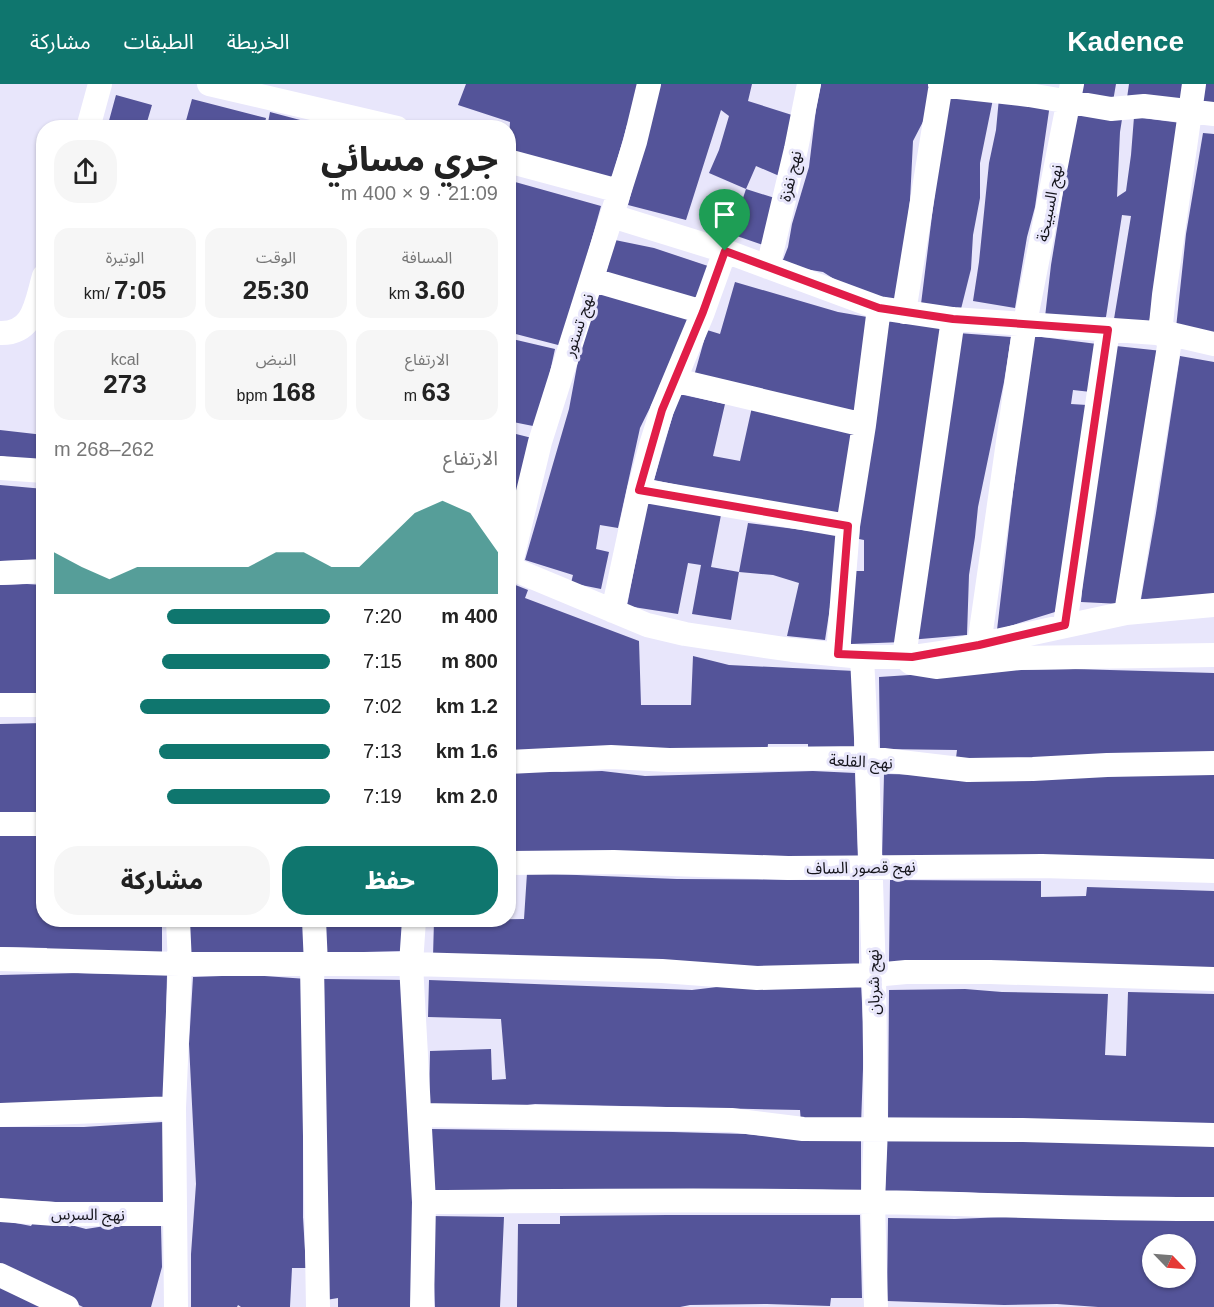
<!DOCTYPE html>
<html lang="ar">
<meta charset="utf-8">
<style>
:root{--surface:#fff;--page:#f6f6f6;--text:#222;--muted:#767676;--accent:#0f766e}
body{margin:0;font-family:Arial,"Noto Sans Arabic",sans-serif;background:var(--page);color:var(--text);direction:rtl;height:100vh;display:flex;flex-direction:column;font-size:22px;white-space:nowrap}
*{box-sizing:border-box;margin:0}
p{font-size:20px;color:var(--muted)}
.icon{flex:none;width:33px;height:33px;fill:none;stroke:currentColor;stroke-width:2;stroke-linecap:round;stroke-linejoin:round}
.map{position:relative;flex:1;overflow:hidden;direction:ltr}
.details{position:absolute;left:36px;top:36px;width:480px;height:807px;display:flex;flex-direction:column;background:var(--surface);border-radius:24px;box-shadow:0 2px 4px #0004;direction:rtl}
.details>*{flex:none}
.needle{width:39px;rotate:115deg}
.fabs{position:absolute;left:1142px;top:1150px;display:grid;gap:12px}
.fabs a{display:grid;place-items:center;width:54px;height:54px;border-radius:50%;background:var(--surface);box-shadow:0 2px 4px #0004;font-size:30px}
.pin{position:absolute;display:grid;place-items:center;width:51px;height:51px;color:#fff;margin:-62px -26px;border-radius:50% 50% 50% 0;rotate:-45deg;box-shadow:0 0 6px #0007}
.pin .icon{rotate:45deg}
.round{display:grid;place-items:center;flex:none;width:63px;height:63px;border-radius:24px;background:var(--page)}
.head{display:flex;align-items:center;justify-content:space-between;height:102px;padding:0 18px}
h1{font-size:33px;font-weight:800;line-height:45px}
.figures{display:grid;grid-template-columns:repeat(3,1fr);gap:9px;height:102px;padding:6px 18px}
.figures div{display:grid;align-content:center;border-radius:15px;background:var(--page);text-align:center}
.figures b{font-size:26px;font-weight:800}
.figures small{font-size:16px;font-weight:400}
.figures p{font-size:16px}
.chart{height:168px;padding:12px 18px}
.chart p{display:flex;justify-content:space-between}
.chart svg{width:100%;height:108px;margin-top:6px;fill:var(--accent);opacity:.7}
.cta{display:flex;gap:12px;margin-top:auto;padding:12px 18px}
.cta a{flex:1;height:69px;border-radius:24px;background:var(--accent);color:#fff;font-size:24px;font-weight:800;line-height:69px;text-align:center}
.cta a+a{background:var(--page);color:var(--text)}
ul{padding:0 18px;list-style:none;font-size:20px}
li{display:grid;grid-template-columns:96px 72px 1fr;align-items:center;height:45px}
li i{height:15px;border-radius:8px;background:var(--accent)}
header{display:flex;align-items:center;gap:36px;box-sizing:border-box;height:84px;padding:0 30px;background:var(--accent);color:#fff}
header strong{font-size:28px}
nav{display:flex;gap:33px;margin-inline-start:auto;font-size:21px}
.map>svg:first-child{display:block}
</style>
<header>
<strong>Kadence</strong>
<nav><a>الخريطة</a><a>الطبقات</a><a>مشاركة</a></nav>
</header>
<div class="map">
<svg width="1214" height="1223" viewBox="0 0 1214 1223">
<rect width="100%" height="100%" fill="#e8e6fb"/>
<path fill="#545499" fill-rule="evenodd" d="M466,0H641L634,43L627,41L612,94L508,67L510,38L458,21Z
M659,0H752L748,17L792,31L784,94L756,82L746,105L709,89L719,66L729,32L721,26L686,136L628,121Z
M821,0H935L929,26L913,57L910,117L898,216L853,207L823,188L781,181L788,163L792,140L809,83L816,25Z
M1083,0H1116L1112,23L1080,19Z
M1129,0H1186L1184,19L1127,14Z
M1202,0H1214V25L1198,24Z
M116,11L152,21L147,38L164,44H107Z
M947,11L993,15L980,79V114L973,151L971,185L961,225L921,220Z
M999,14L1050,20L1035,123L1027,153L1015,224L973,217L979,178L989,79L996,46Z
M192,15L266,34L264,44H184Z
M1077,24L1123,29L1120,48L1117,113L1126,107L1131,71L1134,33L1181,39L1149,240L1114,235L1131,132L1122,131L1106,233L1086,237L1045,233L1051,181Z
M270,28L304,37L303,44H267Z
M1203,49L1214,50V249L1176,244L1186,150Z
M508,96L601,122L562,262L508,248Z
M746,105L778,115L763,161L731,150Z
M615,156L654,164L711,183L695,220L604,196Z
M735,198L838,228L873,234L854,332L694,292L707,246L720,250Z
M598,201L696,230L640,344L618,444L600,441L596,465L609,468L601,505L571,499L573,491L525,476L569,325L577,282Z
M888,236L946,243L903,558L851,560V521L855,487H864V456L859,455L861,424Z
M958,249L1011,253L1004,298L978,423L975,453L969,491L967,551L909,556Z
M1034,252L1097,260L1091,308L1073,306L1071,320L1087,321L1062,503L1055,528L997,546L1017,374Z
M508,254L555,265L538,343L508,337Z
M1116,262L1162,267L1121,520L1081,518L1085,471Z
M1180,272L1214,278V511L1189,514L1141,515L1156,429Z
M679,310L725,320L713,372L740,377L752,323L858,346L843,436L654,396Z
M0,346L44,351L40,378L0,372Z
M508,348L532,354L509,433H508Z
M0,401L44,405V476L0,477Z
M648,414L721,431L711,483L739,488L748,439L841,451L825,556L787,552L799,499L773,491L739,488L731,536L692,530L701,481L688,479L678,530L627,522Z
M508,498L528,506L525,514L639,557L641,621H691L693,572L729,581L855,587L854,671H808V660H768L767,670L508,671Z
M27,500L44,501V613L0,615V501Z
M1075,585L1214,589V671L955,682L957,666L880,665L879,593L986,586Z
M44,639V735H0V640Z
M508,686L562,688L602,687L645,692L813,687L855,689L858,777L508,775Z
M1214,687V782L882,775L884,690L951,691Z
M44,747V836H162V871L45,873L47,864L0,863V749Z
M527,789L677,795L859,796V888L433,873L434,836L524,835Z
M890,796L1041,797V813L1086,812L1087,803L1214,807V888L889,878Z
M184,836H306V879L187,873Z
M324,836H404L403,867L325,869Z
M78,889L167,891L164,1017L0,1022V891Z
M251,891L307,895L303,1053V1133L306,1184H292L290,1223H241L238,1221L237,1223H191V1170L196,1100L189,960L193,893Z
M324,895L407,896L414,1067V1223H338V1214L326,1216Z
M429,896L692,906L717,903L861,900L864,957L861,1041L801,1039L800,1026L535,1020L505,1024L429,1023L430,967L491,965L492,996L506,995L501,935L428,933Z
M965,905L1002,908L1108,910L1105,971L1126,972L1128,908L1214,910V1044L888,1036L889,906Z
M163,1038L165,1122H127L0,1115V1043H84Z
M431,1045L673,1048L746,1050L799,1055H861V1113L430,1109Z
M887,1052L1214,1058V1118L954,1108L922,1110L885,1107Z
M667,1131H860L862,1214H831L830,1222L767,1220L690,1221L680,1223H517L518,1140H560V1132Z
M37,1132L86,1145L124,1139L161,1142L162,1183L151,1223H83L0,1182V1136L31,1142Z
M431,1132L504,1133L500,1223H435Z
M1006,1133H1214V1223H1098L1057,1220L1004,1221L887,1217L888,1134L955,1135ZM1152,1161H1185V1194H1152Z
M0,1202L45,1223H0Z"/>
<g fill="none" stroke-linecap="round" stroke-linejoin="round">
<path stroke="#fff" stroke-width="24" d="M209,0L397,44
M940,1L1029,11L1111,25L1144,22L1214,30
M88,44L100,0
M508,77L619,107
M612,132L725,167L879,224L953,235L1171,250L1214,260
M768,183L796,65L809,0
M593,196L703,228
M904,228L941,0
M953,235L904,573L911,579L936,583L1020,574L1214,571
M0,249C34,250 36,219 44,192
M1160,250L1164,211L1194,0
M675,296L864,341
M0,384L44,387
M639,406L848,442
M508,483L647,541L685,550L792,566L862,573H912L946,568L1126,529L1214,521
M510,483L540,358L635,58L649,0
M0,489L44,487
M613,527L639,406L651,361L662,326L703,228L725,167
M1126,529L1171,250
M1065,541L1108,246
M979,561L1025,239L1072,0
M838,570L848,442L864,341L879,224
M862,573L867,674L874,891L876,1044L873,1118L876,1223
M0,621H44
M508,678L611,673L669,676L867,674L968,686L1033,685L1107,681L1214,679
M0,740H44
M508,779L614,778L788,784L1042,782L1214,787
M314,836L316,881
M414,836L411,880L424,1118L422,1223
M0,875L180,880H411L662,887L757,894L874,891L906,888H990L1214,895
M312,881L318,1223
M0,1031L174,1024
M420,1031L731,1036L803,1045L1023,1046L1214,1051
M424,1118C573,1117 723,1115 873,1118C987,1120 1100,1126 1214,1125
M0,1126L55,1130H175
M0,1191L67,1223
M176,1223L174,1024L180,880L178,836"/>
</g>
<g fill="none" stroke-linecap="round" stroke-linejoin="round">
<defs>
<path id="route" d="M725,167L879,224L953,235L1108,246L1065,541L979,561L912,573L838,570L848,442L639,406L662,326L703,228Z"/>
</defs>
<use href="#route" stroke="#fff" stroke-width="12"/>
<use href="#route" stroke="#e11d48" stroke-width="8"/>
</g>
<g text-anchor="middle" stroke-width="6" stroke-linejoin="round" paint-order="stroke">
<g font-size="16" fill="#14141b" stroke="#e8e6fb">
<text transform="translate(790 92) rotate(-77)" y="6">نهج نفزة</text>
<text transform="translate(1049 119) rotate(-79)" y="6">نهج السبيخة</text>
<text transform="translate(578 241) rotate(-72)" y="6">نهج تستور</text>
<text transform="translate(861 677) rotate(3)" y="6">نهج القلعة</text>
<text transform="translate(861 783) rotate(-1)" y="6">نهج قصور الساف</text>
<text transform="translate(873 898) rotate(-91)" y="6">نهج شربان</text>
<text transform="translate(88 1130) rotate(1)" y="6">نهج السرس</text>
</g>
</g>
</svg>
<div class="fabs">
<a><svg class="needle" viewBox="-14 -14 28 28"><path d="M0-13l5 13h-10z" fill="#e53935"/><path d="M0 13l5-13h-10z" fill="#767676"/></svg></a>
</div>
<div class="pin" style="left:725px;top:167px;background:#1e9e55"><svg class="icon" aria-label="arrive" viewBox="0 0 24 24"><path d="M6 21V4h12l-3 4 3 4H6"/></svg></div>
<section class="details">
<div class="head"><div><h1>جري مسائي</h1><p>21:09 · 9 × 400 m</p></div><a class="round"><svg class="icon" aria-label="share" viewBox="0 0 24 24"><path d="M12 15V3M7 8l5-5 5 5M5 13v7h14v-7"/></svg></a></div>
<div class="figures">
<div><p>المسافة</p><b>3.60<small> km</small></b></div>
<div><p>الوقت</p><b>25:30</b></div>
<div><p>الوتيرة</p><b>7:05<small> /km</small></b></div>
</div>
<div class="figures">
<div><p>الارتفاع</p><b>63<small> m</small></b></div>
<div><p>النبض</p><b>168<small> bpm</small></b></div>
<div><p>kcal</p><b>273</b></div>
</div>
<div class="chart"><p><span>الارتفاع</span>262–268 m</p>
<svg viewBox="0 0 160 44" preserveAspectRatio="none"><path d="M0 44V27L10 33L20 38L30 33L40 33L50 33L60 33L70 33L80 27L90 27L100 33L110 33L120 22L130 11L140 6L150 11L160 27V44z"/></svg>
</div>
<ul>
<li><b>400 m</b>7:20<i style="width:59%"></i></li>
<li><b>800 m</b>7:15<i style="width:61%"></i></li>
<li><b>1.2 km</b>7:02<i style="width:69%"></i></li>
<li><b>1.6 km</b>7:13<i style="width:62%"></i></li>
<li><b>2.0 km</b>7:19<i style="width:59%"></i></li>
</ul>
<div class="cta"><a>حفظ</a><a>مشاركة</a></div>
</section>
</div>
